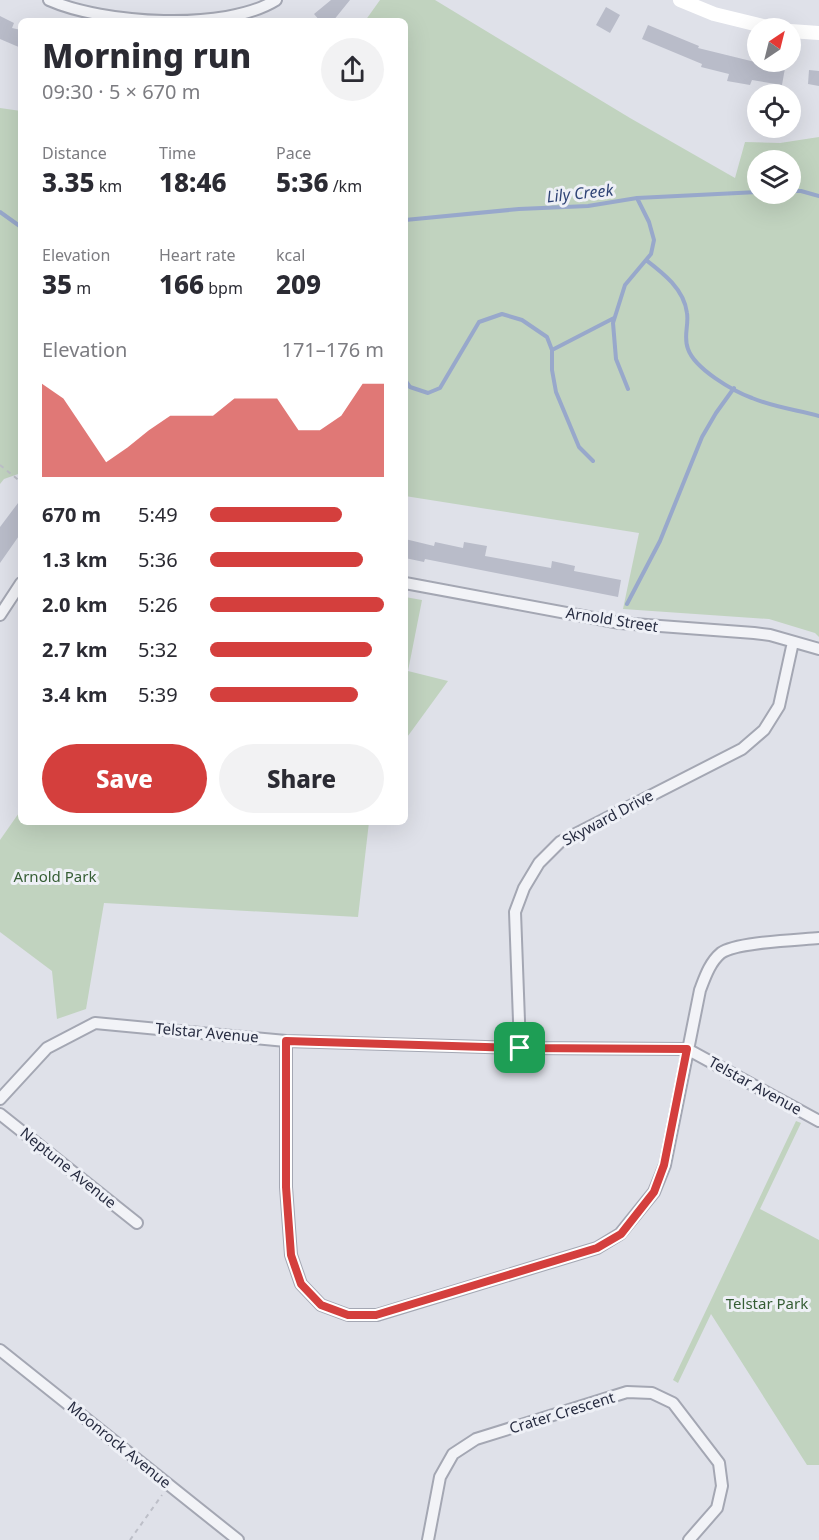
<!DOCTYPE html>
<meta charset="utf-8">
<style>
:root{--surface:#fff;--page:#f2f2f3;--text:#2b2b33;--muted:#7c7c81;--accent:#d43f3d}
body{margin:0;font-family:"Noto Sans",sans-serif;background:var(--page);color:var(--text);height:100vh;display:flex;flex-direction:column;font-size:22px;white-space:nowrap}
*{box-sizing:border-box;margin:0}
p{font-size:20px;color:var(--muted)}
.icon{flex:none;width:33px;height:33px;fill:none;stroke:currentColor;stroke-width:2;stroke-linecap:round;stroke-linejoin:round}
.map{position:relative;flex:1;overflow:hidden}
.details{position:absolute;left:18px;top:18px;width:390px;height:807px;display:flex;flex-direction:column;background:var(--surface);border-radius:9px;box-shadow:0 6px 24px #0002}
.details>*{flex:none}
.needle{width:39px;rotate:35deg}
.controls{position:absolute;left:747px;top:18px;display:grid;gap:12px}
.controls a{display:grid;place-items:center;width:54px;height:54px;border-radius:50%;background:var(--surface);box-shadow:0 6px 24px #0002;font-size:30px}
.pin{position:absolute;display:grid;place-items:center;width:51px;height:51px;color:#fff;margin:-26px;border-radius:12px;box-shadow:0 3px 9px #0006}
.round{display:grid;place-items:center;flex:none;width:63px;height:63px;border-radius:32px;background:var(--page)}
.headline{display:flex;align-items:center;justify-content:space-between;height:102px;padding:0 24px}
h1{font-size:33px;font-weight:800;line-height:45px}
.figures{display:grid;grid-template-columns:repeat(3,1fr);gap:9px;height:102px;padding:6px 24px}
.figures div{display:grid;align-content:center}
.figures b{font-size:26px;font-weight:800}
.figures small{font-size:16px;font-weight:400}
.figures p{font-size:16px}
.chart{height:168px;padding:12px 24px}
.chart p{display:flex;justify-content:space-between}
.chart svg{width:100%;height:108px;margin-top:6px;fill:var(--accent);opacity:.7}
.action{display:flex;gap:12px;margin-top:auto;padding:12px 24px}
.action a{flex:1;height:69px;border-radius:36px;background:var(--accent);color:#fff;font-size:24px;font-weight:800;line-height:69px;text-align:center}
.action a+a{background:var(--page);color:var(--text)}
ul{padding:0 24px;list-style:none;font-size:20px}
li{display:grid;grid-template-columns:96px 72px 1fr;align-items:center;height:45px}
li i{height:15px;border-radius:8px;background:var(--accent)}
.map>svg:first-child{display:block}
</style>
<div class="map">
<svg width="819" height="1540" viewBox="0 0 819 1540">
<rect width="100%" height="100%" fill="#dfe1e9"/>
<path fill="#c1d3bf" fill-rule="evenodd" d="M380,0H435L630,118L735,178L745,142L780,143L819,137V637L815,633L769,619L623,609L639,533L405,496V21H365ZM790,160V194H758V160Z
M0,108L21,111V473L4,479L0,484Z
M405,597L422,600L408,671L448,681L405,740Z
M21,810V822H369L358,917L104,903L86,1009L57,1019L52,971L0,932V840Z
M796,1121L801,1123L760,1209L819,1240V1465H807L711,1314L678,1383L673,1380Z"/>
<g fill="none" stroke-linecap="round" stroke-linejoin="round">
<path stroke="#98a8cb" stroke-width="4" d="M790,191H801L819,196
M0,212L21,227
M405,220L519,209L588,206L637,198L758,192
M646,260C663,273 684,289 687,313C689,325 683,337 688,349C695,369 733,391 752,398C773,407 797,410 819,416
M552,350L614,318
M405,380L410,387L428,393L440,388L479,322L502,314L522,320L547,337L552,350V370L556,392L579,447L593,461
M628,389L616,359L613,323L625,285L651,254L654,240L649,222L637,198
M627,604L660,541L702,437L716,413L734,388"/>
</g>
<path fill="#b9bcc9" d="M331,0H350L333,21H320L314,14Z
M606,7L620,15L610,33L596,25Z
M0,16L14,23L12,28L21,30V48L0,39Z
M648,25L699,46L698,48L755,62L785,68L782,85L752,80L750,85L727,81L729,74L701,67L702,64L642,39Z
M809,70L819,71V86L808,84Z
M21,499V533L0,563V527Z
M405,539L434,546L435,542L463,548L464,542L487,546L485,556L551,568L552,561L575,566L574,571L621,580L618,597L425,559L424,562L405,558Z"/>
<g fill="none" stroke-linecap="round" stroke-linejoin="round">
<defs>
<path id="street" d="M49,0C103,24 225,32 276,0
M405,583L620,623L754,633L770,635L819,649
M0,615L21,583
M286,1041V1187L291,1255L301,1284L321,1305L348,1315H377L597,1248L620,1234L654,1192L665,1165L700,990C705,977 710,962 721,953C736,942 798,940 819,938
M520,1048L515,912L524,888L539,863L560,842L742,749L764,730L779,706L793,642
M0,1099L47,1048L95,1023L286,1041L520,1048L687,1049L819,1121
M0,1114L137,1223
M0,1350L238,1540
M428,1540L440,1477L453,1454L476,1439L627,1392L652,1393L673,1403L719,1463L722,1486L717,1508L689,1540"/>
</defs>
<use href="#street" stroke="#a4a7b3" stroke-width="14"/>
<path stroke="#bdbfc8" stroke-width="2" stroke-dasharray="4.5 4.5" stroke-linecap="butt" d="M0,465L21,482
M130,1540L162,1495"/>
<use href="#street" stroke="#f2f3f7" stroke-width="10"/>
<path stroke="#fff" stroke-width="14" d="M680,0L714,14L771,28
M790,31L819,33"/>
</g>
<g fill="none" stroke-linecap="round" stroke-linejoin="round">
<defs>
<path id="route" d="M286,1041L520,1048L687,1049L664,1165L654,1192L621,1234L597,1248L376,1315H348L321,1305L301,1284L291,1255L286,1187Z"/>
</defs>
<use href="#route" stroke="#fff" stroke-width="12"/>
<use href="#route" stroke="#d43f3d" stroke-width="8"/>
</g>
<g text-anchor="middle" stroke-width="6" stroke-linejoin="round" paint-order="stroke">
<g font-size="15" fill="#272c41" stroke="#eef0f6">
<text transform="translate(612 620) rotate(9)" y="5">Arnold Street</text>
<text transform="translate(608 818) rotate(-28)" y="5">Skyward Drive</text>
<text transform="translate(207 1033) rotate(5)" y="5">Telstar Avenue</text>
<text transform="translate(755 1086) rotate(29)" y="5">Telstar Avenue</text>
<text transform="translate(68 1168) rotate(39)" y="5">Neptune Avenue</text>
<text transform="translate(562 1413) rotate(-17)" y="5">Crater Crescent</text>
<text transform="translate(119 1445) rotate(39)" y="5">Moonrock Avenue</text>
</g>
<g font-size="15" fill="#355d34" stroke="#eef0f6">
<text x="55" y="882">Arnold Park</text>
<text x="767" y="1309">Telstar Park</text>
</g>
<g font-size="16" font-style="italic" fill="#2f4476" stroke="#eef0f6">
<text transform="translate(580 193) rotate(-6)" y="6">Lily Creek</text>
</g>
</g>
</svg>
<div class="controls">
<a><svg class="needle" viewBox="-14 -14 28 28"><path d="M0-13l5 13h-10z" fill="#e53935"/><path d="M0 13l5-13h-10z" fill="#7c7c81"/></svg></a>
<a><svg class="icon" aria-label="locate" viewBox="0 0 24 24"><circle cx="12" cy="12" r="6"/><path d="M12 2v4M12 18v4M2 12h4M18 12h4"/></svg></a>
<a><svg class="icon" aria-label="layers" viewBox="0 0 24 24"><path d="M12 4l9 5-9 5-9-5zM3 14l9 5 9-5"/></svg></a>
</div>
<div class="pin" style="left:520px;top:1048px;background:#1e9e55"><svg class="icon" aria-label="arrive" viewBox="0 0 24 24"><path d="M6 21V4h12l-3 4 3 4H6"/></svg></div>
<section class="details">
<div class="headline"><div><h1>Morning run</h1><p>09:30 · 5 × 670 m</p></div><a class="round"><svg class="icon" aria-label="share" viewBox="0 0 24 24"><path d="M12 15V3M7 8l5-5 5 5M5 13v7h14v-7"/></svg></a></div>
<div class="figures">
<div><p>Distance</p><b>3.35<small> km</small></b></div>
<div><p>Time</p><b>18:46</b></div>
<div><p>Pace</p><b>5:36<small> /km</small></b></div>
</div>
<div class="figures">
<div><p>Elevation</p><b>35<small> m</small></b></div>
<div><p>Heart rate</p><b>166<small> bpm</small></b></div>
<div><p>kcal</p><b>209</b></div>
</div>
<div class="chart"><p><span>Elevation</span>171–176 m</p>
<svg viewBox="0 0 160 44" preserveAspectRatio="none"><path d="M0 44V6L10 12L20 25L30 38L40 32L50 25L60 19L70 19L80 19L90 12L100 12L110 12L120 25L130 25L140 19L150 6L160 6V44z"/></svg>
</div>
<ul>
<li><b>670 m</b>5:49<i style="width:76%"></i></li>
<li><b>1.3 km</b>5:36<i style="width:88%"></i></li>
<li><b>2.0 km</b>5:26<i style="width:100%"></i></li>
<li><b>2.7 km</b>5:32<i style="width:93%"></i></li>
<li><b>3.4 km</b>5:39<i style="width:85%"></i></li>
</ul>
<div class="action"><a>Save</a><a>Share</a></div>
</section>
</div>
